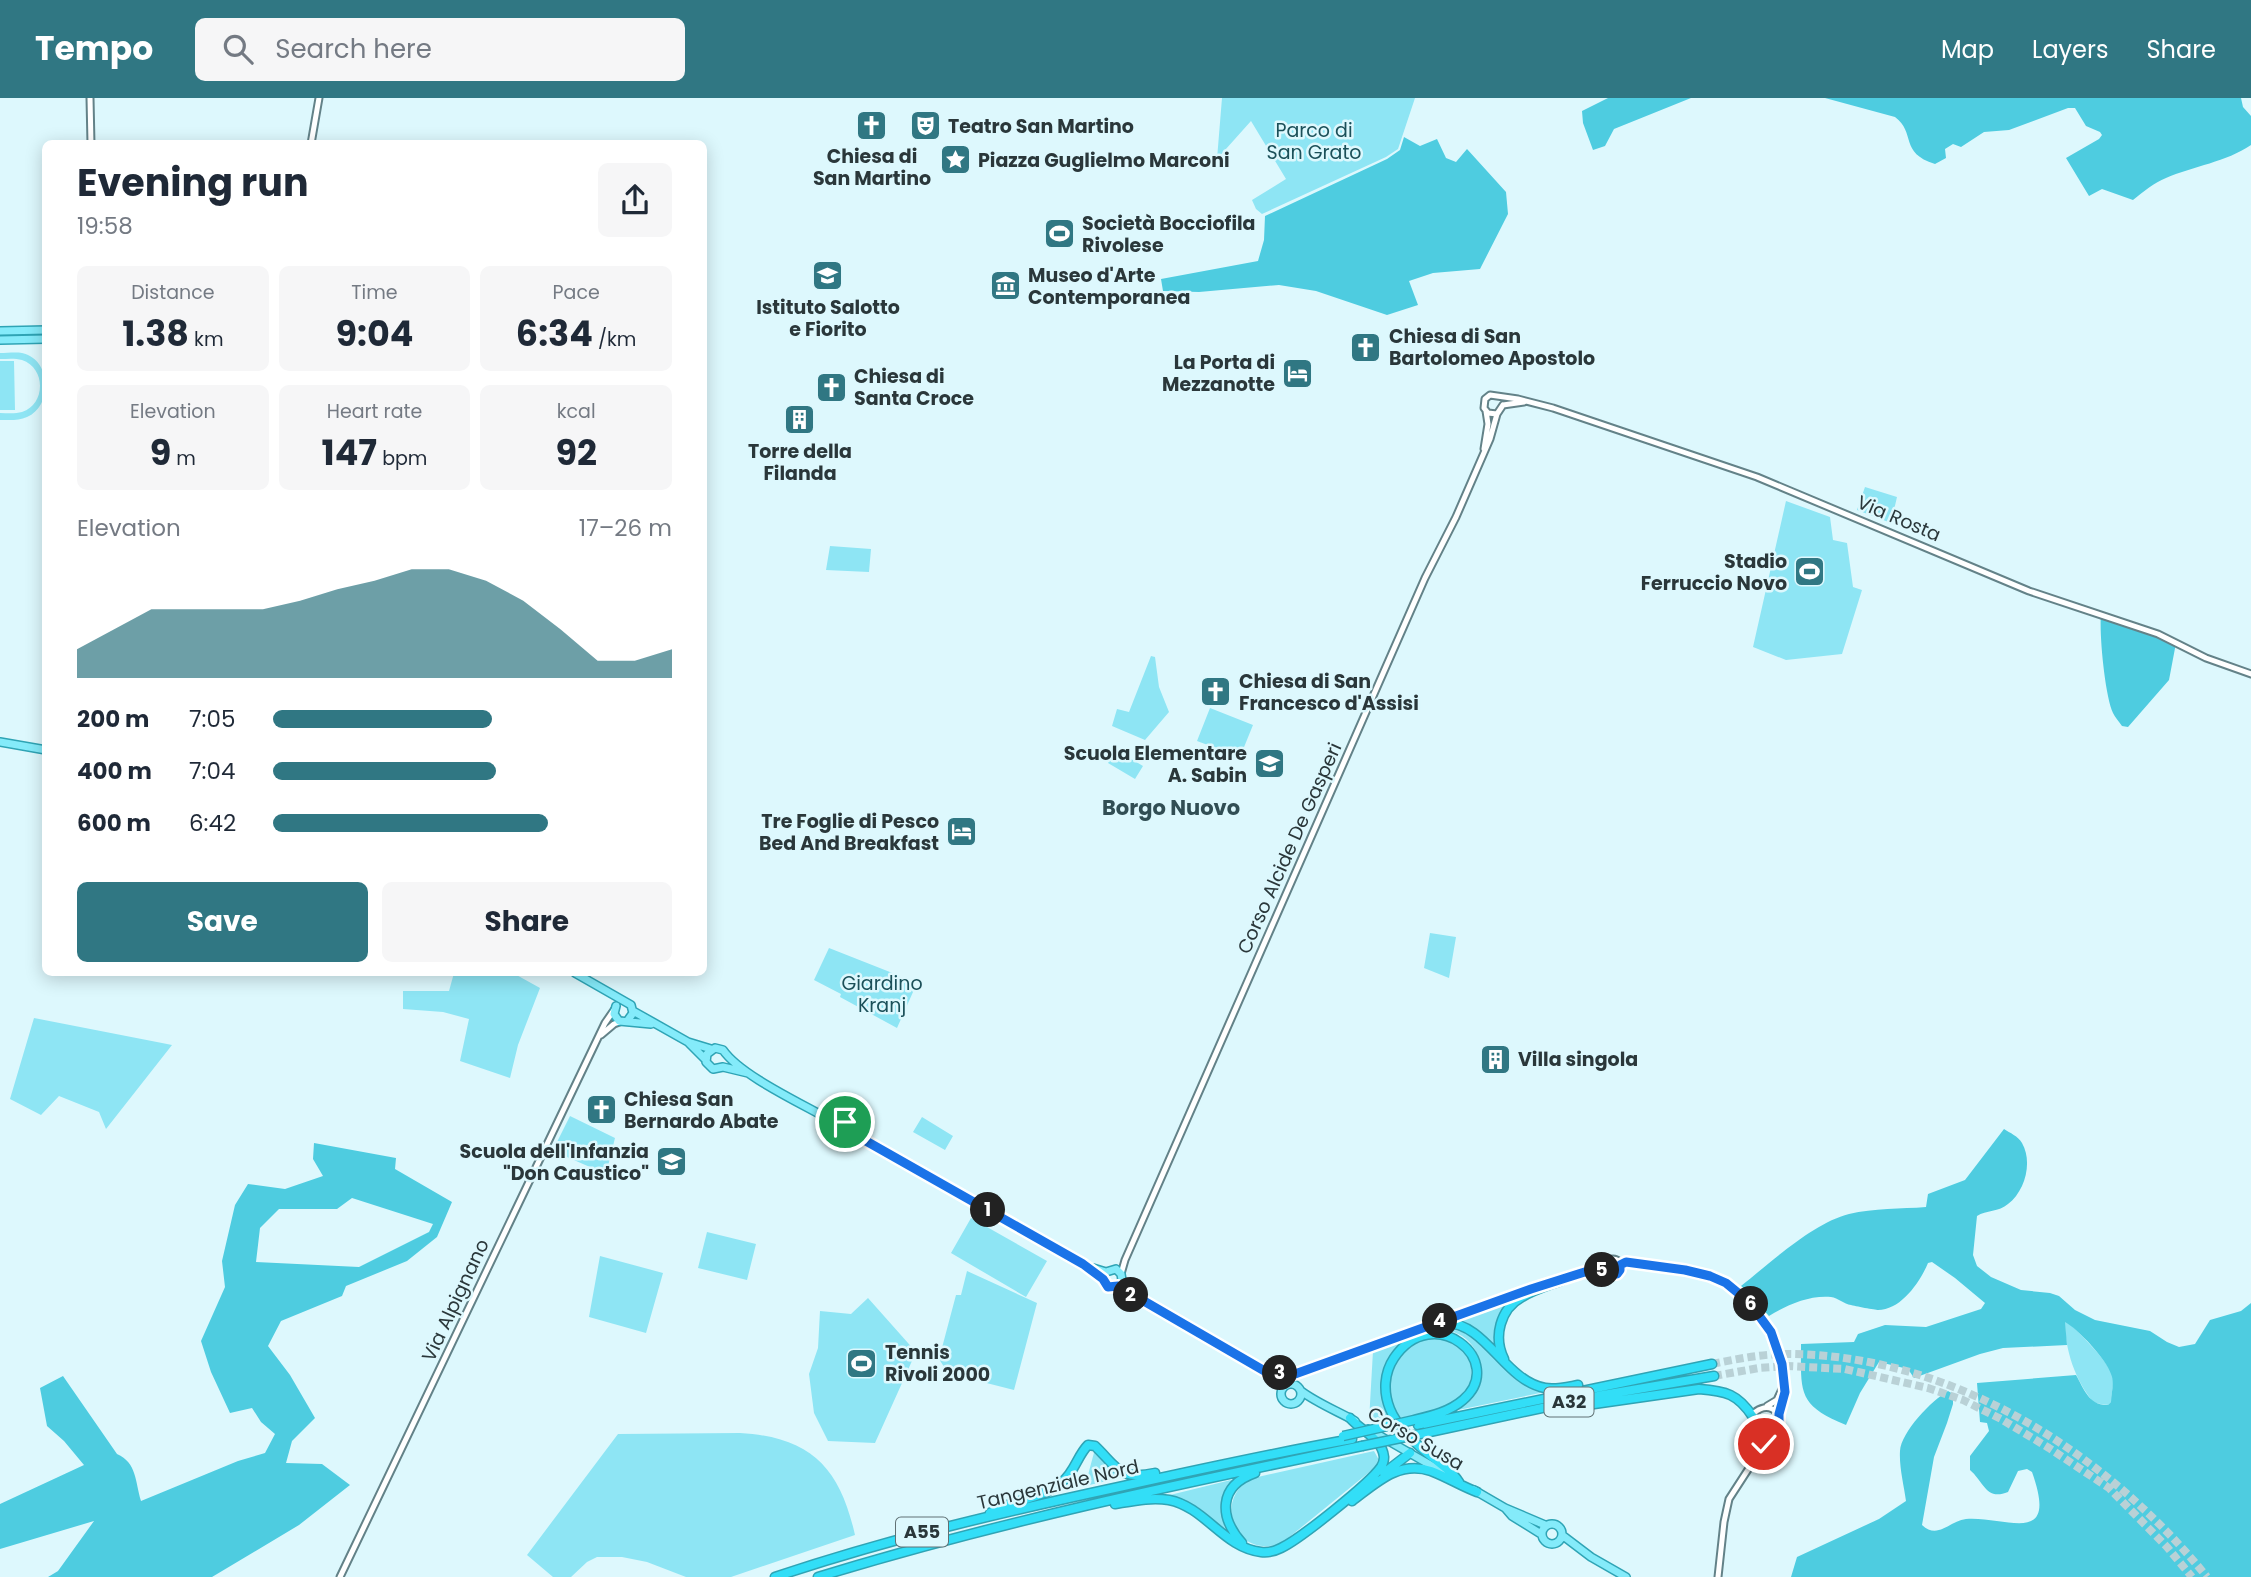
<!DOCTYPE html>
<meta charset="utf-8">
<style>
:root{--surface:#fff;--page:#f6f6f7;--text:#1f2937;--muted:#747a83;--accent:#307783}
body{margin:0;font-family:Poppins,sans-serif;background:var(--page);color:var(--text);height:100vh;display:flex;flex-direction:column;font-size:26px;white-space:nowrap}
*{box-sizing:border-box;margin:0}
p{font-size:23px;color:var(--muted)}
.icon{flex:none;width:38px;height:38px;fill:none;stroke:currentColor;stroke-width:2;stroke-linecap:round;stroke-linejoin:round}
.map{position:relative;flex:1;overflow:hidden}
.sheet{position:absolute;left:42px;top:42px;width:665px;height:836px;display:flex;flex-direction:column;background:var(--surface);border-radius:10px;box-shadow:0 4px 18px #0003}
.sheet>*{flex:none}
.pin{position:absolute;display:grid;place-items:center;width:60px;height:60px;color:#fff;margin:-30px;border:4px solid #fff;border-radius:50%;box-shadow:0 2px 7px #0007}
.km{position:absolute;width:35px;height:35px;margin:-18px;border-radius:50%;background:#222;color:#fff;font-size:19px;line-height:35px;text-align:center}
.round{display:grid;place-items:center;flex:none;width:74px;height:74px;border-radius:10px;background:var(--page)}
.summary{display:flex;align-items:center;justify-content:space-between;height:119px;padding:0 35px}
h1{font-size:38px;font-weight:700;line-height:52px}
.figures{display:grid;grid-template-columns:repeat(3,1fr);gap:10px;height:119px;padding:7px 35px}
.figures div{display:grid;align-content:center;border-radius:10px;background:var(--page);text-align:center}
.figures b{font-size:35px;font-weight:700}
.figures small{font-size:19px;font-weight:400}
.figures p{font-size:19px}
.chart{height:196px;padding:14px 35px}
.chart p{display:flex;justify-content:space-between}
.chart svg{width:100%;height:126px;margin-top:7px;fill:var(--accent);opacity:.7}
.button{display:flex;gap:14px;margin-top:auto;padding:14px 35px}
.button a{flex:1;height:80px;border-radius:10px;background:var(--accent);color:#fff;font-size:28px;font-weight:700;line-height:80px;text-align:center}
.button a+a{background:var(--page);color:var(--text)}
ul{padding:0 35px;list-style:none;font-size:23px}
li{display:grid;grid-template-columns:112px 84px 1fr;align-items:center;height:52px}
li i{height:18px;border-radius:9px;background:var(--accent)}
header{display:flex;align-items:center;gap:42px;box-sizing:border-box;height:98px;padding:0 35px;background:var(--accent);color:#fff}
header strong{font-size:33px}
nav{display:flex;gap:38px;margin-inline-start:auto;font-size:24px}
.search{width:490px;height:63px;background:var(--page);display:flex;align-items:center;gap:18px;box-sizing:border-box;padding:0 24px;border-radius:10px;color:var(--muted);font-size:26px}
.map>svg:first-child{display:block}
</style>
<header>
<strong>Tempo</strong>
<div class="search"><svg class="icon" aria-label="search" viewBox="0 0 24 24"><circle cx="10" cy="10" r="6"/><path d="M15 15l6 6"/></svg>Search here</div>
<nav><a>Map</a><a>Layers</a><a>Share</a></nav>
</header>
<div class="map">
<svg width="2251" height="1479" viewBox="0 0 2251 1479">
<rect width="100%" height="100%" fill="#ddf8fd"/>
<path fill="#8ee5f4" d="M1222,0H1415L1398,51L1386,59L1262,116L1256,111L1252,102L1286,81L1251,23L1217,61Z
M0,255C7,255 16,254 22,255C51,261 54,307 27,319C19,323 9,322 0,322V315C7,315 15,316 22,314C46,306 46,270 22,262C15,260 7,261 0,261Z
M14,263L15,312H0V263Z
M1865,389L1897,399L1891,425L1857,412Z
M1786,403L1830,419L1833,442L1847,445L1853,489L1862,492L1842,556L1786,562L1753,549Z
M830,448L871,451L869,474L826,472Z
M1151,558L1155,559L1159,589L1169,614L1145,642L1112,628L1117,611L1129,614Z
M1210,610L1253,627L1240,659L1197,643Z
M1116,652L1143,668L1135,681L1108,665Z
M1430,835L1456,839L1449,880L1424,870Z
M829,850L895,876L912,886L913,894L897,930L840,899L841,896L814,882Z
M454,875H513L540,890L518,947L510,980L460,963L469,921L443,914L403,911V893H449Z
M34,920L162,945L172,947L106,1031L99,1014L59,998L41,1017L10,1001Z
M570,1018L615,1040L606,1076L560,1056L555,1048Z
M922,1019L953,1038L945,1052L913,1034Z
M971,1120L1047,1163L1026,1199L951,1155Z
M707,1134L756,1146L747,1182L698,1170Z
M600,1158L663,1175L646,1235L589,1219Z
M967,1173L1037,1205L1014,1292L955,1277L946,1272L939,1261L956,1197H961Z
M868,1200L916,1254L875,1345L828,1343L814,1315L809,1276L818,1250L820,1213L851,1216Z
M1513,1201L1505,1210L1498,1253L1470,1228L1450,1222Z
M2065,1224H2068C2079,1235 2107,1262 2112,1276C2115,1285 2111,1295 2111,1304L2108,1307L2094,1305C2075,1282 2065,1252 2065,1224Z
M1445,1229L1468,1236L1515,1279L1545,1294L1458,1312C1462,1309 1468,1306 1471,1302C1487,1285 1483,1255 1466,1241C1457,1233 1445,1232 1434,1231Z
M1408,1240C1381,1262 1374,1292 1391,1322L1373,1326L1369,1323L1373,1253Z
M1428,1240C1435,1240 1443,1239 1450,1242C1474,1253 1480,1285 1458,1301C1442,1314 1420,1316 1400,1320C1379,1290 1393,1252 1428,1240Z
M740,1335C811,1339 840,1370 855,1437L731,1479H686L647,1464L622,1459H597L587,1464L571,1479H553L527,1457L618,1336Z
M1095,1351L1110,1371L1124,1379L1085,1388Z
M1374,1353L1379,1362L1378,1367L1282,1445C1238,1462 1212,1407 1249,1381Z
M1235,1381C1223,1397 1222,1412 1225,1431L1198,1409L1170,1397Z"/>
<path fill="#4ecce0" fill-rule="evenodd" d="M1608,0H1691L1614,31L1605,48L1593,52L1583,25L1582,13Z
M1825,0H2241L2243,9L2251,18V47C2226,64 2194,68 2166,80C2154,85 2144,93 2133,102L2102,91L2089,98L2066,60L2099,41L2102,37L2100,34L2086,28L2075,10H2068L2009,32L1984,34L1961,49L1953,46L1945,51L1946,60L1935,66C1899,55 1916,34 1895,19Z
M1404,39L1420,48L1437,41L1446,60L1456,64L1467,51L1506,94L1508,116L1480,171L1433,175L1409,183L1418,207L1387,217L1316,193L1279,187L1199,194L1163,193L1161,181L1258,163L1264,142L1265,118L1387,61L1400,52Z
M2101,517L2176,545L2169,582L2128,629L2122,628C2119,624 2115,619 2113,615C2105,598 2099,535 2101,517Z
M2004,1031C2010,1035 2018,1038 2022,1045C2033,1064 2025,1093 2008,1106C1999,1114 1986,1112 1977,1118L1973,1157L1977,1168L1991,1179L2021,1192L2050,1195L2059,1198L2075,1212L2095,1222L2150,1233L2167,1244L2179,1249L2195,1246L2210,1222L2241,1213L2251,1205V1479H1791L1797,1459L1879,1421L1906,1403C1904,1388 1899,1369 1900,1353C1901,1334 1932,1302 1948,1293L1953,1296V1306L1947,1325L1934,1359L1922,1427C1938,1442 1949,1423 1966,1421C2007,1418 2059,1450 2032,1374L2027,1371L2018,1373L2008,1394C1986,1403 1984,1384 1970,1372V1358L1989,1333L1987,1325L1980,1324L1977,1285L2076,1277C2084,1291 2089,1308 2108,1307L2111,1304C2111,1295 2115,1285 2111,1276C2107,1262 2077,1230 2065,1224L2067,1247L2003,1250L1980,1256L1914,1280L1908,1271L1879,1264L1860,1295L1846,1327C1797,1307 1801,1294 1801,1246L1854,1244L1858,1236L1885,1227L1926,1229L1981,1211L1985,1205L1955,1180L1932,1164L1928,1165C1920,1184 1901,1212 1878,1212C1876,1212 1854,1208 1851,1207C1844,1206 1838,1200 1831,1199C1809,1197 1787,1207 1769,1218L1741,1188C1770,1165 1813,1125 1849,1116C1874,1110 1901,1111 1926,1109L1928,1096L1965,1082Z
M314,1045L396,1060L395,1071L452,1104L437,1139L407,1163L346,1188L342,1198L281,1223L268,1248L290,1277L315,1320L292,1343L286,1365L322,1366L350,1387L299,1427L212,1479H48L58,1473L94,1423L0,1451V1406L84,1367L64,1343L47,1328L40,1290L63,1278L117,1356C137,1365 135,1383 141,1403L238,1363L265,1355L275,1336L261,1324L252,1310L230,1315L211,1274L201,1243L225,1189L222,1163L235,1107L248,1086L285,1091L323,1078L313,1061ZM352,1100L433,1126L429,1134L359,1169L256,1164L260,1130L279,1111H337Z"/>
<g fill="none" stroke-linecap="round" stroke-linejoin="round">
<path stroke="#b9d1d6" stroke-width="8" stroke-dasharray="8 4" stroke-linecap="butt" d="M1712,1266C1737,1261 1761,1256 1786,1256C1951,1256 2106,1354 2207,1479
M1714,1278L1759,1270L1787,1268L1845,1271L1928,1290L1963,1302L2001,1321L2049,1350L2109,1390L2167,1449L2192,1479"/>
<defs>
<path id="minor" d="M90,0L91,46
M311,46L319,0
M1503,307L1524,304
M1497,316L1488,315L1484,310L1485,301L1490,297L1518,301L1553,310L1757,379L2029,493L2158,536L2206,560L2251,576
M1484,351L1488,326L1486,313
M601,937L614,926L622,923
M1605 1169a8 8 0 1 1 16 0a8 8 0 1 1-16 0Z
M1620,1167L1629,1164C1658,1167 1691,1169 1718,1181C1763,1201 1800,1270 1779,1316
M1121,1176L1125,1162L1425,480L1456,419L1490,341L1497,316L1503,307
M1563,1182L1591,1173L1606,1172
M1440,1223L1530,1191
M1268,1275H1301L1431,1227
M1767,1308L1777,1302L1784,1287
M1751,1367L1756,1349L1757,1334
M340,1479L605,925L614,912
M1718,1479L1724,1424L1729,1401L1751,1367L1756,1362L1766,1341L1779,1329C1782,1311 1767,1304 1754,1315L1753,1327L1760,1336L1770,1337"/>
<path id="major" d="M0,233L46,232
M0,242L46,241
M0,644L46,652
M575,875L631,907L633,915L628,922
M616,908L614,916L619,923L651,926
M633,913L688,944L711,951
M689,945L706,962
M748,975L723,969L713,971L706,964L707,956L715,950L723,952C741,978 803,1006 832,1023L843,1025
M832,1023L843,1038H852L869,1044L1083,1166L1103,1181L1108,1189H1117L1122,1182
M841,1026L848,1024L854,1027L855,1034L852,1038
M1093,1170L1106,1174L1116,1171L1121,1176L1122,1182
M1118,1188L1287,1287
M1281 1296a10 10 0 1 1 20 0a10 10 0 1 1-20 0Z
M1301,1293C1317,1305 1337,1313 1355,1323
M1368,1331L1446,1376
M1474,1392L1505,1410L1545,1427
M1506,1411L1512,1418L1541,1436
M1542 1436a10 10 0 1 1 20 0a10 10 0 1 1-20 0Z
M1562,1437L1591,1459L1626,1479"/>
<path id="highway" d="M1430,1227C1435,1227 1441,1225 1446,1225C1486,1225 1505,1283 1545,1290C1556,1292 1567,1289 1578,1287
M1504,1261C1493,1239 1500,1211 1522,1199C1535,1191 1550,1187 1563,1182
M1566,1310L1699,1291C1726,1293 1738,1296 1753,1319
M1414,1322C1431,1318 1449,1314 1463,1302C1508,1263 1433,1202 1394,1260C1384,1275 1383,1294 1390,1311C1398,1331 1419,1349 1436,1362C1445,1370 1453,1374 1459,1384
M1418,1327L1712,1266
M1425,1335L1603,1297L1714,1278
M1384,1375L1410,1355
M1352,1403C1376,1385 1399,1362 1431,1373C1447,1379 1461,1388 1477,1394
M1115,1406C1133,1403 1151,1399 1169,1402C1205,1409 1224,1450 1261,1454C1268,1455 1275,1453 1281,1450C1300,1441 1369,1386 1381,1369C1383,1366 1384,1364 1384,1359C1382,1340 1361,1333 1350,1320
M990,1415C1013,1401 1041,1402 1062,1384C1075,1374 1077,1358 1088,1347L1095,1348C1117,1369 1119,1383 1155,1375
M1242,1445C1219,1419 1218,1388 1255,1375
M775,1479C888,1441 1003,1414 1119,1389C1196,1372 1274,1355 1352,1341
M818,1479C997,1424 1179,1386 1362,1348"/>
</defs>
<use href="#minor" stroke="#638288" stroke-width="9"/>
<use href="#major" stroke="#2fa4b5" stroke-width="10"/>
<use href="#highway" stroke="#2fa4b5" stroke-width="11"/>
<use href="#minor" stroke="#fff" stroke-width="5"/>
<use href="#major" stroke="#84ebfa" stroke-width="7"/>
<use href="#highway" stroke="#32def7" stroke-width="8"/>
<defs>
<path id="highway-bridge" d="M1343,1338L1414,1322
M1362,1348L1425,1335"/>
</defs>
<use href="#highway-bridge" stroke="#2fa4b5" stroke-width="11" stroke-linecap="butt"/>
<use href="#highway-bridge" stroke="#32def7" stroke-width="8"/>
</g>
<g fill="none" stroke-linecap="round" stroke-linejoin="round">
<defs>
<path id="route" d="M845,1024L852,1026L855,1032L866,1043L1083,1166L1103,1181L1108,1189L1118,1188L1268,1275L1295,1276L1531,1191L1591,1172H1606L1609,1176H1617L1620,1172V1167L1626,1164L1685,1172L1710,1178L1726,1185L1749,1204L1771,1234L1782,1266L1785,1294L1779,1316V1329L1764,1346"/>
</defs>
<use href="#route" stroke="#fff" stroke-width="14"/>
<use href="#route" stroke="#1a73e8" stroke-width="9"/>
</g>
<defs>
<symbol id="church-square" viewBox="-11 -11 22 22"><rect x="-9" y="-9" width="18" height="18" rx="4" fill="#307783" stroke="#ddf8fd"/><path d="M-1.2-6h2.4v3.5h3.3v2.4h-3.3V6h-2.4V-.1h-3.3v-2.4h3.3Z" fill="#fff"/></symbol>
<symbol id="theatre-square" viewBox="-11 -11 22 22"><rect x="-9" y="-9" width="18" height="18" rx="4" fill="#307783" stroke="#ddf8fd"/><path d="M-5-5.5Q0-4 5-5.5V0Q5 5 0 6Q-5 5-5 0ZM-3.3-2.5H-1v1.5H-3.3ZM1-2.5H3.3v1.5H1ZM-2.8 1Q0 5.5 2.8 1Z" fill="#fff"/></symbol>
<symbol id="sight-square" viewBox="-11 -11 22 22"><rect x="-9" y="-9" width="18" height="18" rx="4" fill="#307783" stroke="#ddf8fd"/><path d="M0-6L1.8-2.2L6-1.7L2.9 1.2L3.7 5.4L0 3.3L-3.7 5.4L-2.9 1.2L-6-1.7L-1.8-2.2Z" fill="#fff"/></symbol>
<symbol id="stadium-square" viewBox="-11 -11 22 22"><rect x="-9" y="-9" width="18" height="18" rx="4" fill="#307783" stroke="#ddf8fd"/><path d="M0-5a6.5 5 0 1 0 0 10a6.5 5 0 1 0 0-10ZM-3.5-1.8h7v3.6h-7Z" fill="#fff"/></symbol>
<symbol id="school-square" viewBox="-11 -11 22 22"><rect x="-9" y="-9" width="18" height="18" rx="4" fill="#307783" stroke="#ddf8fd"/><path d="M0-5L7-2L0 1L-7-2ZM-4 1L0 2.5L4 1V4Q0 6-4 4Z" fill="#fff"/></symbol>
<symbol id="museum-square" viewBox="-11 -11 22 22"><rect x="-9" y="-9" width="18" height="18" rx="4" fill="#307783" stroke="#ddf8fd"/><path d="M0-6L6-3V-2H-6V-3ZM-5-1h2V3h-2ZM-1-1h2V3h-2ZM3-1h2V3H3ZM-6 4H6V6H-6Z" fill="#fff"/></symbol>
<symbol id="hotel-square" viewBox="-11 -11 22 22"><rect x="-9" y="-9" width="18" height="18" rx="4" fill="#307783" stroke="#ddf8fd"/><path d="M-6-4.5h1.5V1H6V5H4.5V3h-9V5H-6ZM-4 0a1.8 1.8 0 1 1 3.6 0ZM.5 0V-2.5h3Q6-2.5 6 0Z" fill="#fff"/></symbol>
<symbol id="building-square" viewBox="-11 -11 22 22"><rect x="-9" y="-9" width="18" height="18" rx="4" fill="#307783" stroke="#ddf8fd"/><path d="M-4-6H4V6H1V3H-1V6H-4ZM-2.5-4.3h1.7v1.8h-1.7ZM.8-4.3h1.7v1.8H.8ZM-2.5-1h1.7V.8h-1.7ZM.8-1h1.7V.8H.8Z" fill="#fff"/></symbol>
</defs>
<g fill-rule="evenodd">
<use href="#church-square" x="854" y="10" width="35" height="35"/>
<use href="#theatre-square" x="908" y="10" width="35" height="35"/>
<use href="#sight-square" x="938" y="44" width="35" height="35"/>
<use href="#stadium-square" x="1042" y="118" width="35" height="35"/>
<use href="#school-square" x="810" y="160" width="35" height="35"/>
<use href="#museum-square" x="988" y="170" width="35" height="35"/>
<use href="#church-square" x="1348" y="232" width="35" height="35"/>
<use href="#hotel-square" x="1280" y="258" width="35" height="35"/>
<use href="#church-square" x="814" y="272" width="35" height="35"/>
<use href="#building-square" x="782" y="304" width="35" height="35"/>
<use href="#stadium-square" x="1792" y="456" width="35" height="35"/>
<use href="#church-square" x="1198" y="576" width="35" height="35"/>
<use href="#school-square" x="1252" y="648" width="35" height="35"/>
<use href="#hotel-square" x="944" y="716" width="35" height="35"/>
<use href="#building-square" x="1478" y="944" width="35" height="35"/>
<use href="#church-square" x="584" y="994" width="35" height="35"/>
<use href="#school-square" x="654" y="1046" width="35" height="35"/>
<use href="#stadium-square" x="844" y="1248" width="35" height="35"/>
</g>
<g text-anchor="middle" stroke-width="5" stroke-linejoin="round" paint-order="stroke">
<g fill="#ddf8fd" stroke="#607174" stroke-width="2">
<rect x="1544.5" y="1289.5" width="49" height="29" rx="5"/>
<rect x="896" y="1419.5" width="52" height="29" rx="5"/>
</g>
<g font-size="18" font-weight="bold" fill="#2a373a">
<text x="1569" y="1310">A32</text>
<text x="922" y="1440">A55</text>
</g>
<g font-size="19" font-weight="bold" fill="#2a373a" stroke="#ddf8fd" text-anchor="start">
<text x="948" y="35">Teatro San Martino</text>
<text x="872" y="65" text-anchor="middle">Chiesa di<tspan x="872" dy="22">San Martino</tspan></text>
<text x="978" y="69">Piazza Guglielmo Marconi</text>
<text x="1082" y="132">Società Bocciofila<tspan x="1082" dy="22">Rivolese</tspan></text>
<text x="1028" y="184">Museo d'Arte<tspan x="1028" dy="22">Contemporanea</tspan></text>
<text x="828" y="216" text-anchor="middle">Istituto Salotto<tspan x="828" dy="22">e Fiorito</tspan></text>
<text x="1389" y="245">Chiesa di San<tspan x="1389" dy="22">Bartolomeo Apostolo</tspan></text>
<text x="1275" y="271" text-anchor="end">La Porta di<tspan x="1275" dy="22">Mezzanotte</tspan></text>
<text x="854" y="285">Chiesa di<tspan x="854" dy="22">Santa Croce</tspan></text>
<text x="800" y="360" text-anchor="middle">Torre della<tspan x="800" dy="22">Filanda</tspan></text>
<text x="1787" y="470" text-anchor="end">Stadio<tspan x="1787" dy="22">Ferruccio Novo</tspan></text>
<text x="1239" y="590">Chiesa di San<tspan x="1239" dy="22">Francesco d'Assisi</tspan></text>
<text x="1247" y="662" text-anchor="end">Scuola Elementare<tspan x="1247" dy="22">A. Sabin</tspan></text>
<text x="939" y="730" text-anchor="end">Tre Foglie di Pesco<tspan x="939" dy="22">Bed And Breakfast</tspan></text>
<text x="1518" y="968">Villa singola</text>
<text x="624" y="1008">Chiesa San<tspan x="624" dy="22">Bernardo Abate</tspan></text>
<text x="649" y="1060" text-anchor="end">Scuola dell'Infanzia<tspan x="649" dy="22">"Don Caustico"</tspan></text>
<text x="885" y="1261">Tennis<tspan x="885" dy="22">Rivoli 2000</tspan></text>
</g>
<g font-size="19" fill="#1b5059" stroke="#ddf8fd">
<text x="1314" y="39">Parco di<tspan x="1314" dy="22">San Grato</tspan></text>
<text x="882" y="892">Giardino<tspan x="882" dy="22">Kranj</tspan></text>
</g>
<g font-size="19" fill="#2a373a" stroke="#ddf8fd">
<text transform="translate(1899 420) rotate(23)" y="7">Via Rosta</text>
<text transform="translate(1289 750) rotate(-66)" y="7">Corso Alcide De Gasperi</text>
<text transform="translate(455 1202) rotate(-65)" y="7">Via Alpignano</text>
<text transform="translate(1416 1340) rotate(30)" y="7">Corso Susa</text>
<text transform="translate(1058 1386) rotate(-13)" y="7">Tangenziale Nord</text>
</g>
<g font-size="21" font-weight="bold" fill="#314e54" stroke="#ddf8fd">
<text x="1171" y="717">Borgo Nuovo</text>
</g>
</g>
</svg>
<div class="pin" style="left:845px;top:1024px;background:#1e9e55"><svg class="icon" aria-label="arrive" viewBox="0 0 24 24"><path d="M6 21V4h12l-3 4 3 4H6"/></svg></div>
<div class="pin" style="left:1764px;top:1346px;background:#d93025"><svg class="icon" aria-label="check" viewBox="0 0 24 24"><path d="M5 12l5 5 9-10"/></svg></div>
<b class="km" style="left:988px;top:1112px">1</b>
<b class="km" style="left:1131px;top:1197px">2</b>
<b class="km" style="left:1280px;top:1275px">3</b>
<b class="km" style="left:1440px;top:1223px">4</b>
<b class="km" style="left:1602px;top:1172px">5</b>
<b class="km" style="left:1751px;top:1206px">6</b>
<section class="sheet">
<div class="summary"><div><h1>Evening run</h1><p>19:58</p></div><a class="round"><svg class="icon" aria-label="share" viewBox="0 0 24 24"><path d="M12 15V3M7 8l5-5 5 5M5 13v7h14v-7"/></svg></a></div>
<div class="figures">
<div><p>Distance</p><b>1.38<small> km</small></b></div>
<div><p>Time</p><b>9:04</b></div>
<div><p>Pace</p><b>6:34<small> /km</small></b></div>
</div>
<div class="figures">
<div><p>Elevation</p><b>9<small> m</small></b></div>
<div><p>Heart rate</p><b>147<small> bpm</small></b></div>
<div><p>kcal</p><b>92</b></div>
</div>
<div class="chart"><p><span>Elevation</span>17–26 m</p>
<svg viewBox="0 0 160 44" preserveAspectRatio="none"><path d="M0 44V34L10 27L20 20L30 20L40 20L50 20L60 17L70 13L80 10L90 6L100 6L110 10L120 17L130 27L140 38L150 38L160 34V44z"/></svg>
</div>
<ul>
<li><b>200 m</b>7:05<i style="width:55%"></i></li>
<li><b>400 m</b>7:04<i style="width:56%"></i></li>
<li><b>600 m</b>6:42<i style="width:69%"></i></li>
</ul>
<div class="button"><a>Save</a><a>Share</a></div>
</section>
</div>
